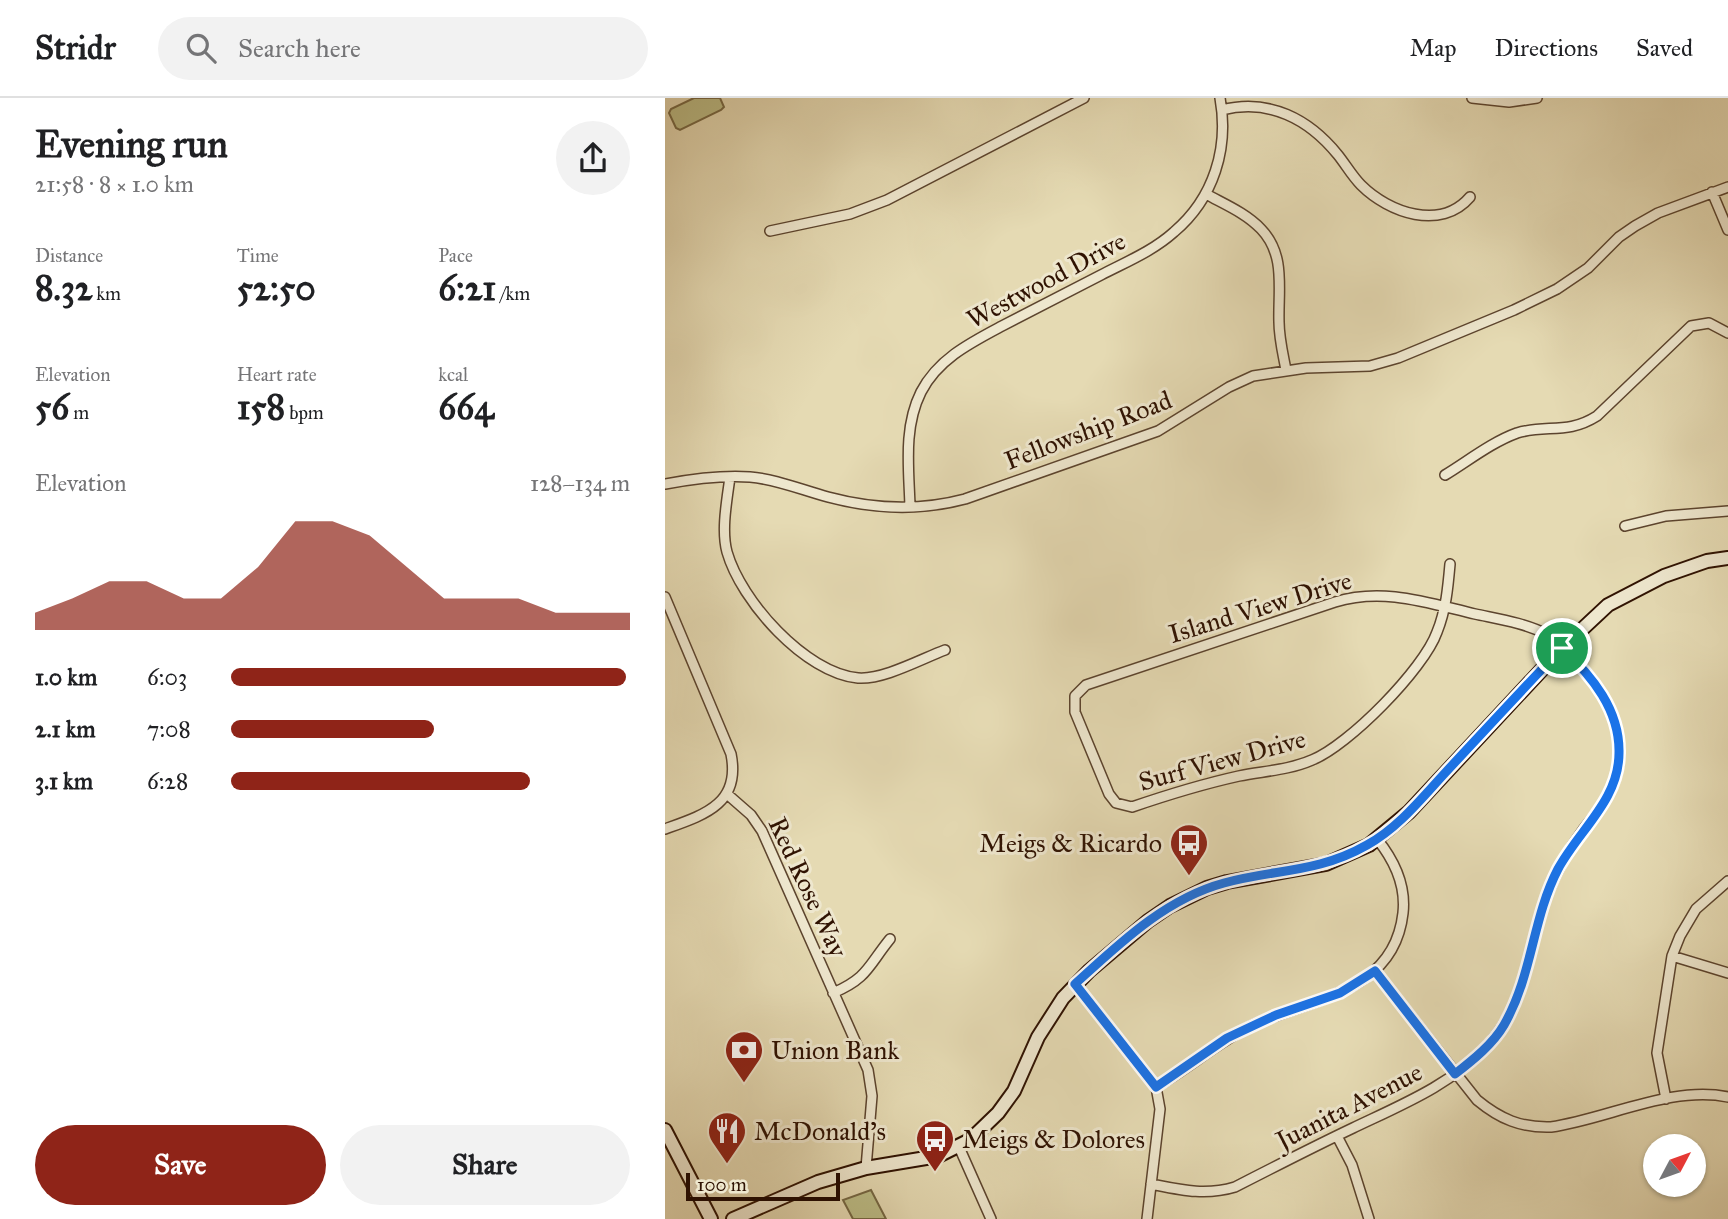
<!DOCTYPE html>
<meta charset="utf-8">
<style>
:root{--surface:#fff;--page:#f2f2f2;--text:#202124;--muted:#757577;--line:#e0e0e0;--accent:#8f2418}
body{margin:0;font-family:"IM FELL Great Primer",serif;background:var(--page);color:var(--text);height:100vh;display:flex;flex-direction:column;font-size:26px;white-space:nowrap}
*{box-sizing:border-box;margin:0}
p{font-size:23px;color:var(--muted)}
.icon{flex:none;width:38px;height:38px;fill:none;stroke:currentColor;stroke-width:2;stroke-linecap:round;stroke-linejoin:round}
.map{position:relative;flex:1;overflow:hidden}
.drawer{display:flex;flex-direction:column;background:var(--surface);width:665px}
.drawer>*{flex:none}
.needle{width:46px;rotate:49deg}
.fabs{position:absolute;left:978px;top:1036px;display:grid;gap:14px}
.fabs a{display:grid;place-items:center;width:63px;height:63px;border-radius:50%;background:var(--surface);box-shadow:0 2px 5px #0004;font-size:35px}
.scale{position:absolute;left:21px;bottom:18px;width:154px;box-sizing:border-box;padding-left:7px;border:4px solid #2f1202;border-top:0;font-size:19px;line-height:24px;white-space:nowrap;color:#2f1202;-webkit-text-stroke:5px #eee7ce;paint-order:stroke}
.pin{position:absolute;display:grid;place-items:center;width:60px;height:60px;color:#fff;margin:-30px;border:4px solid #fff;border-radius:50%;box-shadow:0 2px 7px #0007}
.round{display:grid;place-items:center;flex:none;width:74px;height:74px;border-radius:37px;background:var(--page)}
.overview{display:flex;align-items:center;justify-content:space-between;height:119px;padding:0 35px}
h1{font-size:38px;font-weight:800;line-height:52px}
.metrics{display:grid;grid-template-columns:repeat(3,1fr);gap:10px;height:119px;padding:7px 35px}
.metrics div{display:grid;align-content:center}
.metrics b{font-size:35px;font-weight:800}
.metrics small{font-size:19px;font-weight:400}
.metrics p{font-size:19px}
.chart{height:196px;padding:14px 35px}
.chart p{display:flex;justify-content:space-between}
.chart svg{width:100%;height:126px;margin-top:7px;fill:var(--accent);opacity:.7}
.cta{display:flex;gap:14px;margin-top:auto;padding:14px 35px}
.cta a{flex:1;height:80px;border-radius:42px;background:var(--accent);color:#fff;font-size:28px;font-weight:800;line-height:80px;text-align:center}
.cta a+a{background:var(--page);color:var(--text)}
ul{padding:0 35px;list-style:none;font-size:23px}
li{display:grid;grid-template-columns:112px 84px 1fr;align-items:center;height:52px}
li i{height:18px;border-radius:9px;background:var(--accent)}
header{display:flex;align-items:center;gap:42px;box-sizing:border-box;height:98px;padding:0 35px;background:var(--surface);border-bottom:2px solid var(--line)}
header strong{font-size:33px}
nav{display:flex;gap:38px;margin-inline-start:auto;font-size:24px}
.search{width:490px;height:63px;background:var(--page);display:flex;align-items:center;gap:18px;box-sizing:border-box;padding:0 24px;border-radius:38px;color:var(--muted);font-size:26px}
main{display:flex;flex:1;min-height:0}
.map>svg:first-child{display:block}
</style>
<header>
<strong>Stridr</strong>
<div class="search"><svg class="icon" aria-label="search" viewBox="0 0 24 24"><circle cx="10" cy="10" r="6"/><path d="M15 15l6 6"/></svg>Search here</div>
<nav><a>Map</a><a>Directions</a><a>Saved</a></nav>
</header>
<main>
<section class="drawer">
<div class="overview"><div><h1>Evening run</h1><p>21:58 · 8 × 1.0 km</p></div><a class="round"><svg class="icon" aria-label="share" viewBox="0 0 24 24"><path d="M12 15V3M7 8l5-5 5 5M5 13v7h14v-7"/></svg></a></div>
<div class="metrics">
<div><p>Distance</p><b>8.32<small> km</small></b></div>
<div><p>Time</p><b>52:50</b></div>
<div><p>Pace</p><b>6:21<small> /km</small></b></div>
</div>
<div class="metrics">
<div><p>Elevation</p><b>56<small> m</small></b></div>
<div><p>Heart rate</p><b>158<small> bpm</small></b></div>
<div><p>kcal</p><b>664</b></div>
</div>
<div class="chart"><p><span>Elevation</span>128–134 m</p>
<svg viewBox="0 0 160 44" preserveAspectRatio="none"><path d="M0 44V38L10 33L20 27L30 27L40 33L50 33L60 22L70 6L80 6L90 11L100 22L110 33L120 33L130 33L140 38L150 38L160 38V44z"/></svg>
</div>
<ul>
<li><b>1.0 km</b>6:03<i style="width:99%"></i></li>
<li><b>2.1 km</b>7:08<i style="width:51%"></i></li>
<li><b>3.1 km</b>6:28<i style="width:75%"></i></li>
</ul>
<div class="cta"><a>Save</a><a>Share</a></div>
</section>
<div class="map">
<svg width="1063" height="1121" viewBox="0 0 1063 1121">
<rect width="100%" height="100%" fill="#e5dab3"/>
<filter id="stains"><feTurbulence type="fractalNoise" baseFrequency=".00286" numOctaves="4"/><feColorMatrix values="0 0 0 0 .2 0 0 0 0 .09 0 0 0 0 .02 0 0 0 .5 -.17"/></filter>
<radialGradient id="worn" r=".72"><stop offset=".6" stop-color="#630" stop-opacity="0"/><stop offset="1" stop-color="#630" stop-opacity=".3"/></radialGradient>
<path fill="#bcbd87" stroke="#766844" stroke-width="2" d="M29,0H55L59,9L56,12L15,32L11,30L4,15L6,11Z
M206,1092L221,1121H188L178,1102Z"/>
<g fill="none" stroke-linecap="round" stroke-linejoin="round">
<defs>
<path id="street" d="M807,0L844,4L872,0
M557,12C604,0 644,21 673,57C681,67 687,78 696,87C724,115 776,133 805,99
M1047,94L1063,132
M541,96C559,106 581,115 596,131C621,157 613,191 614,224C614,240 618,256 621,272
M105,133L185,116L222,102L419,0
M780,377C803,363 827,344 852,335C882,326 902,337 932,318L1026,228L1044,225L1063,235
M65,379C62,402 56,432 62,454C76,503 140,575 193,580C218,582 256,561 280,552
M0,386C27,381 57,377 85,379C111,381 137,392 163,399C208,411 255,413 300,401L493,333L564,289L588,278L641,270L705,268L733,260L849,212L892,191L923,170L954,139L970,128L993,115L1063,89
M245,409C244,371 238,330 256,294C273,261 305,245 337,228C370,211 403,194 436,177C461,164 488,153 509,134C549,100 564,50 555,0
M960,428L1001,418L1063,413
M0,499L66,656C76,706 39,717 0,731
M62,696L86,717L97,733L203,972L207,998L201,1070
M1007,858L1063,875
M710,873L812,1002C835,1021 856,1030 886,1029C942,1021 1007,987 1063,999
M410,886L491,989L495,1011L482,1121
M168,895C203,880 203,868 225,841
M491,989C524,970 552,945 586,928C646,900 729,896 738,815C741,788 729,762 712,741
M1001,1001L992,955L1007,858L1015,838L1031,811L1063,783
M672,1038L687,1067L704,1121
M294,1049L326,1121
M486,1086C516,1092 540,1098 570,1089C609,1069 648,1049 688,1030C736,1007 786,987 822,948C865,901 861,851 882,797C891,774 903,752 918,732C929,718 940,706 947,689C969,638 938,587 901,554C895,548 889,540 881,536C860,525 833,521 810,516C763,505 718,489 670,504L421,587L410,598V614L444,696L451,705L467,709C502,697 538,686 574,678C599,673 624,672 647,662C683,648 759,571 772,534C781,512 783,489 785,466"/>
<path id="secondary" d="M0,1032L46,1121
M68,1121L153,1084L201,1070L273,1058L305,1042L333,1015L349,993L373,939L398,900L424,873L483,823L505,808L542,790L562,784L661,766L704,747L744,714L897,550L943,507L999,478L1042,463L1063,460"/>
</defs>
<use href="#street" stroke="#5c442e" stroke-width="12"/>
<use href="#secondary" stroke="#2f1202" stroke-width="16"/>
<use href="#street" stroke="#eee7ce" stroke-width="9"/>
<use href="#secondary" stroke="#eee7ce" stroke-width="12"/>
</g>
<g fill="none" stroke-linecap="round" stroke-linejoin="round">
<defs>
<path id="route" d="M897,550C927,578 955,612 954,655C954,702 914,732 893,771C867,821 868,876 839,927C828,946 808,962 790,976L710,873L675,895L611,917L562,940L491,989L410,886C454,846 500,801 559,785C610,771 653,775 702,747C733,730 756,701 780,675C819,633 858,591 897,550Z"/>
</defs>
<use href="#route" stroke="#fff" stroke-width="14"/>
<use href="#route" stroke="#1a73e8" stroke-width="9"/>
</g>
<defs>
<symbol id="bus-pin" viewBox="-11 -11 22 30"><path d="M0 17L-7.5 6A9.5 9.5 0 1 1 7.5 6Z" fill="#8f2418" stroke="#eee7ce"/><path d="M-5-6H5V4H4V6H2V4H-2V6H-4V4H-5ZM-3.5-4V0h7V-4ZM-3.5 1.2v1.5H-2V1.2ZM2 1.2v1.5H3.5V1.2Z" fill="#fff"/></symbol>
<symbol id="bank-pin" viewBox="-11 -11 22 30"><path d="M0 17L-7.5 6A9.5 9.5 0 1 1 7.5 6Z" fill="#8f2418" stroke="#eee7ce"/><path d="M-6-4H6V4H-6ZM0-2.3a2.3 2.3 0 1 0 0 4.6a2.3 2.3 0 1 0 0-4.6Z" fill="#fff"/></symbol>
<symbol id="restaurant-pin" viewBox="-11 -11 22 30"><path d="M0 17L-7.5 6A9.5 9.5 0 1 1 7.5 6Z" fill="#8f2418" stroke="#eee7ce"/><path d="M-5-6h1v4h1v-4h1v4h1v-4h1v5L-1.5 .5V6h-2V.5L-5-1ZM5-6V6H3V1.5H1.5Q1.5-4 5-6Z" fill="#fff"/></symbol>
</defs>
<g fill-rule="evenodd">
<use href="#bus-pin" x="502" y="723" width="44" height="60"/>
<use href="#bank-pin" x="57" y="930" width="44" height="60"/>
<use href="#restaurant-pin" x="40" y="1011" width="44" height="60"/>
<use href="#bus-pin" x="248" y="1019" width="44" height="60"/>
</g>
<g text-anchor="middle" stroke-width="6" stroke-linejoin="round" paint-order="stroke">
<g font-size="26" fill="#2f1202" stroke="#eee7ce">
<text transform="translate(381 182) rotate(-28)" y="9">Westwood Drive</text>
<text transform="translate(423 332) rotate(-21)" y="9">Fellowship Road</text>
<text transform="translate(595 509) rotate(-17)" y="9">Island View Drive</text>
<text transform="translate(557 662) rotate(-15)" y="9">Surf View Drive</text>
<text transform="translate(143 789) rotate(65)" y="9">Red Rose Way</text>
<text transform="translate(684 1008) rotate(-27)" y="9">Juanita Avenue</text>
</g>
<g font-size="26" fill="#2f1202" stroke="#eee7ce" text-anchor="start">
<text x="497" y="754" text-anchor="end">Meigs &amp; Ricardo</text>
<text x="106" y="961">Union Bank</text>
<text x="89" y="1042">McDonald's</text>
<text x="297" y="1050">Meigs &amp; Dolores</text>
</g>
</g>
<rect width="100%" height="100%" filter="url(#stains)"/>
<rect width="100%" height="100%" fill="url(#worn)"/>
</svg>
<div class="fabs">
<a><svg class="needle" viewBox="-14 -14 28 28"><path d="M0-13l5 13h-10z" fill="#e53935"/><path d="M0 13l5-13h-10z" fill="#757577"/></svg></a>
</div>
<div class="scale">100 m</div>
<div class="pin" style="left:897px;top:550px;background:#1e9e55"><svg class="icon" aria-label="arrive" viewBox="0 0 24 24"><path d="M6 21V4h12l-3 4 3 4H6"/></svg></div>
</div>
</main>
